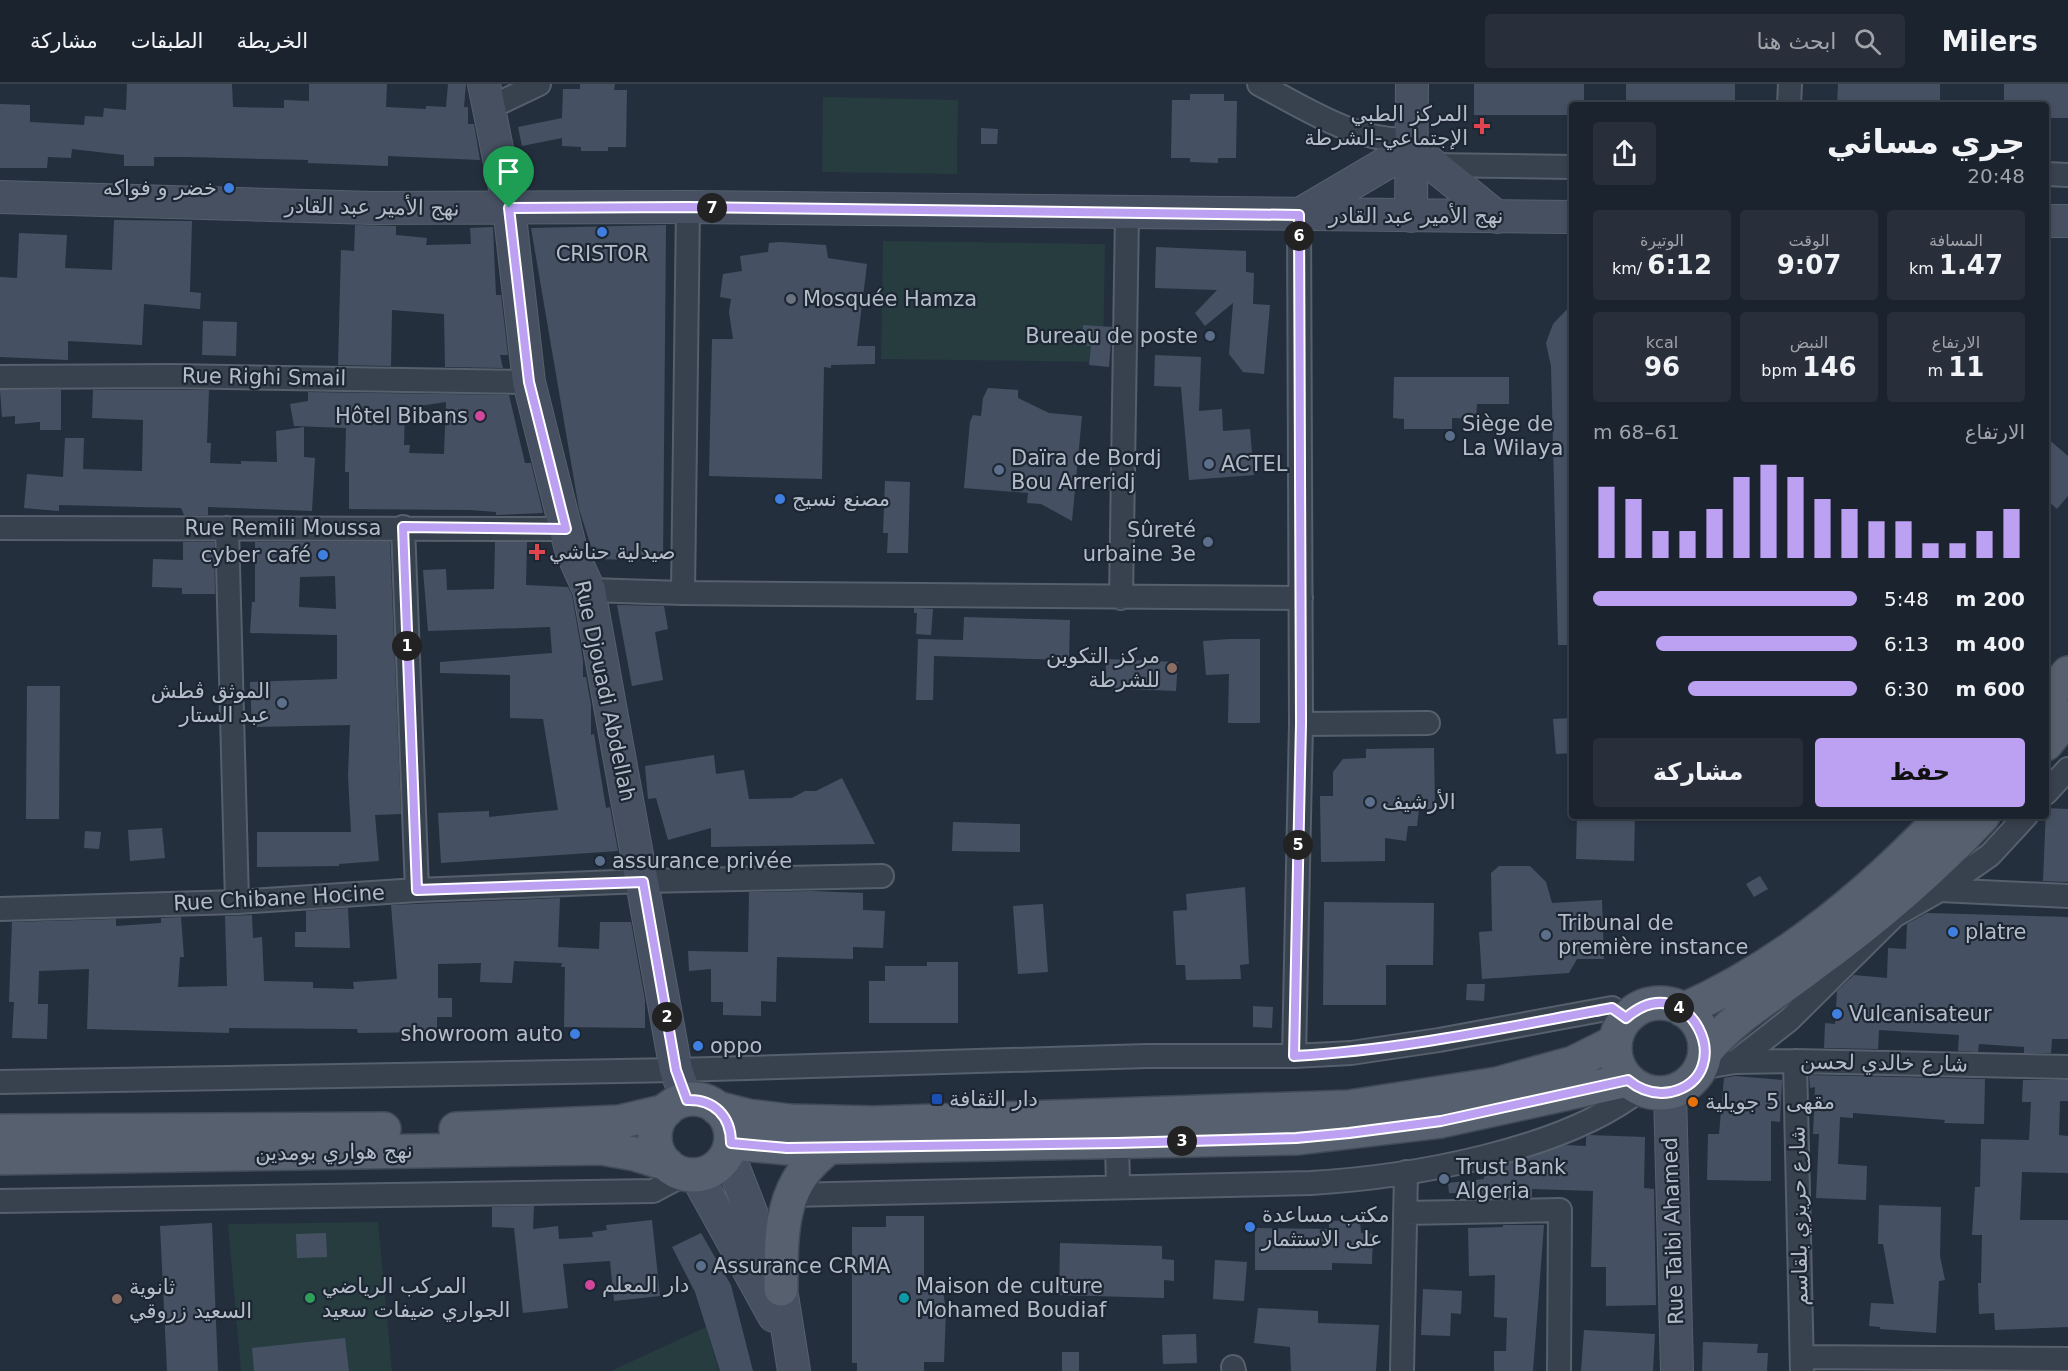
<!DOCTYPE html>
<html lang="ar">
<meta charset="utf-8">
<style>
:root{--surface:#1b232e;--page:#282f3a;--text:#f1f3f6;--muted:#a0a4aa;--line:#39404a;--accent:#bca0f2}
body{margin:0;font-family:"DejaVu Sans","Noto Naskh Arabic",sans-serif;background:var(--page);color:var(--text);direction:rtl;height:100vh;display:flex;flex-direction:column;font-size:22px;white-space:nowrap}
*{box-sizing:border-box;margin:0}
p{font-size:20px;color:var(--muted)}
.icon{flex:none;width:33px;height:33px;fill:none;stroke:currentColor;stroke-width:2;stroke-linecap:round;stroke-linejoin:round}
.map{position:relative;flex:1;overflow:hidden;direction:ltr}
.details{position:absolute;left:1569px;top:18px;width:480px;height:717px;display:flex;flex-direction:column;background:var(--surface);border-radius:6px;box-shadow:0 3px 9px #0003,0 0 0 2px var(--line);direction:rtl}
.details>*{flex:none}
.pin{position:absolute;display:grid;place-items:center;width:51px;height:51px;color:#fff;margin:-62px -26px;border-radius:50% 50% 50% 0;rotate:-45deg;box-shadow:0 0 6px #0007}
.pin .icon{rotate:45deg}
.km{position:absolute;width:30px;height:30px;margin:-15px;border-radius:50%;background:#222;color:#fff;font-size:16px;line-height:30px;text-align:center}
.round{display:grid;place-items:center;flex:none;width:63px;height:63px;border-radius:6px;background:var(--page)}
.overview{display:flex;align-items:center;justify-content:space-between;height:102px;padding:0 24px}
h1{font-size:33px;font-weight:600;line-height:45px}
.figures{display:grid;grid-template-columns:repeat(3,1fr);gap:9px;height:102px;padding:6px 24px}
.figures div{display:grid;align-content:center;border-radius:6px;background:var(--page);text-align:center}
.figures b{font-size:26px;font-weight:600}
.figures small{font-size:16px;font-weight:400}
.figures p{font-size:16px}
.chart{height:168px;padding:12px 24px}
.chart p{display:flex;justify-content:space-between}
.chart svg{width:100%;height:108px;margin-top:6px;stroke:var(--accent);stroke-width:6}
.button{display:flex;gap:12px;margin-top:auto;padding:12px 24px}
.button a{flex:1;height:69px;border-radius:6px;background:var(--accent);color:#111;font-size:24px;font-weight:600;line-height:69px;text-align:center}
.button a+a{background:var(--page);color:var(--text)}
ul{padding:0 24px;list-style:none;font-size:20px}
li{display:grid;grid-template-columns:96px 72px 1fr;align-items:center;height:45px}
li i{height:15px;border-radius:8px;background:var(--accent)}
header{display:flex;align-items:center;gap:36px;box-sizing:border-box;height:84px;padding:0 30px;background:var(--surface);border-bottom:2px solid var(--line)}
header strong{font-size:28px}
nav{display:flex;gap:33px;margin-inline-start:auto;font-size:21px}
.search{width:420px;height:54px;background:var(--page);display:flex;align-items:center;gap:15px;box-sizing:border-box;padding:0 21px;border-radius:6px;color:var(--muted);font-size:22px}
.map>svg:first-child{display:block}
</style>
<header>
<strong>Milers</strong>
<div class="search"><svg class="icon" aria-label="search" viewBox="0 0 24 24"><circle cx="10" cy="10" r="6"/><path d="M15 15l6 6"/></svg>ابحث هنا</div>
<nav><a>الخريطة</a><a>الطبقات</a><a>مشاركة</a></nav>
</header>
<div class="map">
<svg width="2068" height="1287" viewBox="0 0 2068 1287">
<rect width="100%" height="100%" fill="#242f3e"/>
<path fill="#263c3f" d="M823,13L958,16L957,90L822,88Z
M883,157L1105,160L1103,278L881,275Z
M378,1138L392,1287H241L228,1140Z
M706,1243L719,1287H611Z"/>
<path fill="#455162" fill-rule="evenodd" d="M127,0H232L233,23L284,24V16L309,17V0H387L386,23L426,25V22L446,23L448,0H466L464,23H468V40H474L480,76L388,72V82L308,79V76L188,73H154V82H124V71L72,65L71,74L48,73L47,84H0V20L30,21V38L84,41L85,32L103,33L104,24L126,26Z
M580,0H615L614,6H627L626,63H608V67H581V63L562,62V54L522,62L518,43L562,34L563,5H580Z
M1474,0H1584V21H1572V31H1474Z
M1626,0H1735V21H1626Z
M1838,0H1940V21H1837Z
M2004,0H2068V34H2046V21H2004Z
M1190,10H1224V17H1237L1236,74H1218V79L1190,78V74H1171L1172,16H1190Z
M981,44L998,45L997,60H981Z
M114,136L192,137L190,208L201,209L200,225L144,220L142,261L68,257V276L0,273V193L17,194L19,149L67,151L65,184L112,186Z
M355,141L396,142V151L427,154L426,161L471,160L470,144L493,143L496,211H501L508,271H500L503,284L445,283L444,230L392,226L391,282L338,281L341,166L354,167Z
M666,141L663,477L595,475L579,425L531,144Z
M780,158L826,161L828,174L867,180L857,262H875V280L831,281V284L824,283L822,395L709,392L712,255H733L729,228L731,215L720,213L723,190L742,187L740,172L768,168L769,159Z
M1156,163L1246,167V188L1254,189L1253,220L1270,221L1264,290L1243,288L1229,270L1233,219L1205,242L1195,229L1217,206L1155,204Z
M1572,220V561H1558L1551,282L1546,259L1553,240Z
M203,237L237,238L236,272L202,271Z
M1083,241L1112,243L1109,283L1089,281L1091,262L1082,261Z
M1155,271L1201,273L1199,327L1222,325L1223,347L1250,345L1254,391L1189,396L1181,303L1154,302Z
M1394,293H1509V320H1477L1476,335L1452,334V345H1404V335L1393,334Z
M988,304L1018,306V314L1049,329L1082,332L1072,437L1041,420L1027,419L1028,409L964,404L970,338L973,331L981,332L983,314Z
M0,306H61V346H40V338L15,340V332L2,333Z
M93,306H209L207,359H211L210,379L241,380V377L277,378L276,347L304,343V373L315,374L312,427L208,423V431H184L181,424L59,421V427L24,424L27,390L63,393L65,354H84L83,385L142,387L143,336L92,334Z
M308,308L509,311L525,379H531L543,429L496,431V428L470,426L349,425V388H345L346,344L294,342L290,320L308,317ZM446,318L444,370L409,369L410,361H404L405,324Z
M2046,353L2068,372V412L2057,425L2046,415Z
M885,397L910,398L908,469H887L888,449H883Z
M183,458H214L215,510H182V504L152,503L153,475L183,476Z
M255,458H390L401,730L375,731L379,777L339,780V782L257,783V748H351L348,692L350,641L252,643L250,598L337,595V551L250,549L252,518H255ZM335,492L336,525L299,523L300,493Z
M495,458H527L526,501L568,503L572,511L583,576V593H586L591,621V651L594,650L606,724L610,723L618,767L441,779L438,729L489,727V733L558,726L543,635L510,634V591L440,589V578L552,569L550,543L428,547L423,486L446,485L447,506L494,505Z
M617,521L664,522L668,545L655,548L663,596L632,602Z
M914,524L933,525L931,551L916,550L917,529H914Z
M964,533L1070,536L1069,576L934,572L933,616H916L918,555L963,556Z
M1229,555H1260V639H1228L1229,590L1206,591L1203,557Z
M1106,575L1178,578L1176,607L1105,604Z
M27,602H60L59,735H26Z
M1572,634V669L1556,670L1553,635Z
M1434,664L1435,725H1419L1417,742H1408L1406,757L1385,754V777L1321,778L1320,712H1333V688L1343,675L1366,674V665Z
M714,671L716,690L744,686L749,715L792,714L805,707H816L842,694L875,760L711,763V744L668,756L656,714L648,715L645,682Z
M2046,724L2068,725V798L2043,797Z
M1577,732H1635L1634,777L1576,775Z
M953,738L1020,740V768L952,767Z
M162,744L165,774L130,777L128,746Z
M85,747L101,748L99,765L84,764Z
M1499,782H1530L1546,798L1552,819L1602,816L1604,875H1577L1569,889L1482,895L1479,848L1492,847L1491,789Z
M1760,792L1768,805L1754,813L1746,800Z
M1245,803L1249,880L1240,881L1241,895L1186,896L1185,881H1176L1173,827L1187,826L1186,810Z
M811,807L863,809V826L885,827L883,864L853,863V875L777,873L776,918L761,917V932L723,931V918H711V885L689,887L688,867L748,868L749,808Z
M560,814L558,863L599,865L600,838H631L645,916V944L564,943L565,883H561L562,879L514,877L512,899L480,898L481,879L438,880V914H452V933H437V948L358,949L357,945L229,944V949L87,945L89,885L39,887L38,920H48L47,955L12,954L14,918H9L12,838L116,835V842L161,839V834L181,833L184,873H180L178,903L227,902L225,832L252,831L253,854L262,853L264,897L313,898V904L354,905L353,898L397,895L391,821Z
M1324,818L1434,819L1433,881H1386V921H1323Z
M1043,820L1048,888L1018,890L1013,822Z
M348,824L350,864L295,863V848H306V827Z
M1927,829L2068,833V955H2052L2051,969H2024V963L1979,960L1978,968L1958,967L1959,951L1879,946L1878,965L1824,964L1825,939L1835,940L1837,907L1854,891L1887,894L1888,864L1906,865L1907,840Z
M927,878H958V939H869V897H885V882H927Z
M1467,900H1485L1484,917L1466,916Z
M1253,922L1273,923L1272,944L1253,943Z
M1809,991L1985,995L1984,1040L1944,1039L1945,1036L1853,1029V1034L1840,1033L1838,1080L1867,1082L1866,1116L1816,1114L1819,1050H1813L1815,1003L1810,1004Z
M1735,992L1782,996L1780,1038L1771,1037V1097L1707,1096L1708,1050H1719L1724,994Z
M2023,996H2068V1017H2060L2059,1051L2068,1052V1089L2022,1088L2020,1136H2068V1243L1995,1246L1994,1229L1979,1230L1978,1199H1981L1982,1151H1972L1975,1103H1980L1981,1055L2029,1056L2031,1018H2022Z
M1589,1051L1645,1053L1644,1104L1654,1105L1656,1221L1606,1222V1183H1591L1593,1107L1532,1105V1113L1504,1114L1505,1110L1449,1109L1448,1099L1484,1095V1087L1566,1061L1586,1062V1053Z
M1879,1121L1941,1123L1940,1172L1945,1196L1939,1197L1936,1249L1880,1245V1243L1869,1242L1871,1219L1894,1220L1883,1160H1878Z
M534,1122L533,1145L558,1142L559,1155L593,1153L592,1148L607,1146L606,1141L652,1136L660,1212L614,1217L610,1177L563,1180L568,1224L523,1229L514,1144L492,1143V1123Z
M886,1132H924V1202L942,1200L946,1227L944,1278H924V1287H857V1279H852V1143H886Z
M1360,1136L1361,1149L1373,1150L1372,1180L1332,1179V1186H1255V1144L1329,1145V1137Z
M212,1139L218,1287H167L160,1142Z
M1503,1141H1544L1533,1287H1494V1267H1506L1507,1234L1494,1233L1495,1191L1469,1192L1468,1144L1503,1143Z
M326,1149L327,1173L297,1174L296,1150Z
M701,1149L731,1201L753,1287H720L695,1208L672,1163Z
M1060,1159L1162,1162V1175L1174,1176V1197L1164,1196V1214L1059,1211Z
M1215,1176L1247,1178L1244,1217L1213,1215Z
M1423,1205L1462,1207L1461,1230L1451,1229L1450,1252L1421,1251Z
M1258,1224L1318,1227V1239L1379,1241L1376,1287H1291L1290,1263L1254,1259Z
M1584,1246L1655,1250L1653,1287H1581Z
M1196,1250L1197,1279L1163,1280L1162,1251Z
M345,1254L349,1287H254L252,1264Z
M1703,1258L1758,1260L1757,1269H1768L1767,1287H1702Z
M1062,1268H1079V1287H1062Z"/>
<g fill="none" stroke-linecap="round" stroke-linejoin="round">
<defs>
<path id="street" d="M1259,0C1308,26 1355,58 1412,56
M1789,21L1790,0
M489,24L539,0
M1430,81L1572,83
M2046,90L2068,91
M0,293L172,292L529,298
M403,443L417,806
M0,444L566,445
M227,444L237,818
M589,506L683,509L1301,514
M683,509L688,123
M1121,514L1127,129
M1301,640L1428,639
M2046,709L2068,685
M1940,806L2068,812
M0,825L237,818L417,806L643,797L882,792
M1294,972L1301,640L1299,131
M1795,977L1802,1287
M1735,978L1789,936L1894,832L1940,806L1990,771L2026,732
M1700,984L1735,978L1795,977L2068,983
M0,998L676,986L1147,972H1294L1351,969L1439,956L1612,924L1626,934
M1117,1059L1118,1102
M790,1111L1311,1099C1410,1093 1563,1067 1641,1005
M0,1117L653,1107L685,1090
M1405,1129L1560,1126L1559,1287
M1802,1273L2068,1275
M1233,1283L1234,1287
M1402,1287L1406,1088"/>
<path id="secondary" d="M484,0L509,124L529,298L571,466L589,506L676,986L687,1016
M0,113L373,124L688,123L1572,133
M1300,130L1412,64L1497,133
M1411,132L1412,0
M2046,137H2068
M1670,1008L1677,1287
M728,1069L781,1205L794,1287
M696,1091L774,1232"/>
<path id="primary" d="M2046,616L2068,589
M2046,660L2068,633
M1615 964a45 45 0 1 1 90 0a45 45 0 1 1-90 0Z
M1683,926C1783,882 1868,811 1943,732
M1705,968C1735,931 1774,911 1811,882C1873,837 1931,788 1983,732
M655 1053a38 38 0 1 1 76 0a38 38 0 1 1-76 0Z
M717,1024L748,1032L790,1037L874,1039L1349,1023L1497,1000L1573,979L1615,958
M456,1045L619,1038L666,1027
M0,1047L384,1045
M731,1059L787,1064L1296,1054L1441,1037L1628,996
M0,1074L601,1064L635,1070L667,1080
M781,1205C781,1151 779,1098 829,1064"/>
</defs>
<use href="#street" stroke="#565f6c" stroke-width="26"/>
<use href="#secondary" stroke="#565f6c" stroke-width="34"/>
<use href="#primary" stroke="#414a57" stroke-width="36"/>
<use href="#street" stroke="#38414e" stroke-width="22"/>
<use href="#secondary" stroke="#465061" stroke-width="32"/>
<use href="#primary" stroke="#56606e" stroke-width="33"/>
</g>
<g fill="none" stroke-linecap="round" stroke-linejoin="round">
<defs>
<path id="route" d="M688,123L1299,131L1301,639L1294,972C1402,966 1507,943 1612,924L1626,934C1688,879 1742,991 1671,1008C1655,1011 1640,1006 1628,996L1441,1037L1349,1049L1296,1054L1117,1059L787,1064L731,1059C731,1032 714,1015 687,1016L676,986L643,798L417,806L403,443L566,445L529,298L509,124Z"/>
</defs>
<use href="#route" stroke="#fff" stroke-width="12"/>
<use href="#route" stroke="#bca0f2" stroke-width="8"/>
</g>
<g fill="#e0444e" stroke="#1d2633" stroke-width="2">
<path d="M1479 33h6v6h6v6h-6v6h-6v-6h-6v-6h6z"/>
<path d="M534 459h6v6h6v6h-6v6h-6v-6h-6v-6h6z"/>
</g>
<g fill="#3f7fe0" stroke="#1d2633" stroke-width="2">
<circle cx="229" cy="104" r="6"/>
<circle cx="602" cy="148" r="6"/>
<circle cx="780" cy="415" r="6"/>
<circle cx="323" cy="471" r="6"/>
<circle cx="1953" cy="848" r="6"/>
<circle cx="1837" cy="930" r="6"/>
<circle cx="575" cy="950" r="6"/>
<circle cx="698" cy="962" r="6"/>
<circle cx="1250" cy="1143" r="6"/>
</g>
<circle fill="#6b7280" stroke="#1d2633" stroke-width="2" cx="791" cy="215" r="6"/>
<g fill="#5c6f8a" stroke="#1d2633" stroke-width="2">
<circle cx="1210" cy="252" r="6"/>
<circle cx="1450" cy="352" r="6"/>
<circle cx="1209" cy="380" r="6"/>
<circle cx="999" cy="386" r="6"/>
<circle cx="1208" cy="458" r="6"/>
<circle cx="282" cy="619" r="6"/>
<circle cx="1370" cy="718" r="6"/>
<circle cx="600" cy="777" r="6"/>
<circle cx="1546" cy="851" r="6"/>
<circle cx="1444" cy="1095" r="6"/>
<circle cx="701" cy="1182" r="6"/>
</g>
<g fill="#d1479c" stroke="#1d2633" stroke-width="2">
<circle cx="480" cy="332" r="6"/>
<circle cx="590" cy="1201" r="6"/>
</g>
<g fill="#8d6e63" stroke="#1d2633" stroke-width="2">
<circle cx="1172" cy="584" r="6"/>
<circle cx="117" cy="1215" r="6"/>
</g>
<rect fill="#1a4fb4" stroke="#1d2633" stroke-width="2" x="931" y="1009" width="12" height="12" rx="3"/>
<circle fill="#e8710a" stroke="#1d2633" stroke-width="2" cx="1693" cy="1018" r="6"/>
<circle fill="#2e9e5b" stroke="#1d2633" stroke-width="2" cx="310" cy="1214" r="6"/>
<circle fill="#0f9aa8" stroke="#1d2633" stroke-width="2" cx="904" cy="1214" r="6"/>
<g text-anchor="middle" stroke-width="4.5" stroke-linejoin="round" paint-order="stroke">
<g font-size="21" fill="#b4bcc9" stroke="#1d2633" text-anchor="start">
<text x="1468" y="37" text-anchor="end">المركز الطبي<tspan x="1468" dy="24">الإجتماعي-الشرطة</tspan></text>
<text x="217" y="111" text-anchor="end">خضر و فواكه</text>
<text x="602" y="177" text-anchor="middle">CRISTOR</text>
<text x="803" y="222">Mosquée Hamza</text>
<text x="1198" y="259" text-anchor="end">Bureau de poste</text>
<text x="468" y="339" text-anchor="end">Hôtel Bibans</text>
<text x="1462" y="347">Siège de<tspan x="1462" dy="24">La Wilaya</tspan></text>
<text x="1011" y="381">Daïra de Bordj<tspan x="1011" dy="24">Bou Arreridj</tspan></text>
<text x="1221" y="387">ACTEL</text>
<text x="792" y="422">مصنع نسيج</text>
<text x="1196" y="453" text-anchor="end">Sûreté<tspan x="1196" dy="24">urbaine 3e</tspan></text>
<text x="549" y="475">صيدلية حناشي</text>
<text x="311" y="478" text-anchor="end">cyber café</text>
<text x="1160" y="579" text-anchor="end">مركز التكوين<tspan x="1160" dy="24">للشرطة</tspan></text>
<text x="270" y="614" text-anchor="end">الموثق ڨطش<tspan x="270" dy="24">عبد الستار</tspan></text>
<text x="1382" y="725">الأرشيف</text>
<text x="612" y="784">assurance privée</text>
<text x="1558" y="846">Tribunal de<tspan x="1558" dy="24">première instance</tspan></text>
<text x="1965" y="855">platre</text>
<text x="1849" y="937">Vulcanisateur</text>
<text x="563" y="957" text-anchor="end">showroom auto</text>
<text x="710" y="969">oppo</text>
<text x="949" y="1022">دار الثقافة</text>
<text x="1705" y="1025">مقهى 5 جويلية</text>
<text x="1456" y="1090">Trust Bank<tspan x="1456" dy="24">Algeria</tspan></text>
<text x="1262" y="1138">مكتب مساعدة<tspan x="1262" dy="24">على الاستثمار</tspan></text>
<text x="713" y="1189">Assurance CRMA</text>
<text x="602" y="1208">دار المعلم</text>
<text x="322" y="1209">المركب الرياضي<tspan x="322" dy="24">الجواري ضيفات سعيد</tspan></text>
<text x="916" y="1209">Maison de culture<tspan x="916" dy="24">Mohamed Boudiaf</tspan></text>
<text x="129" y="1210">ثانوية<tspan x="129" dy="24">السعيد زروقي</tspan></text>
</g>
<g font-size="21" fill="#b4bcc9" stroke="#1d2633">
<text transform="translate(372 123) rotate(1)" y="7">نهج الأمير عبد القادر</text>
<text x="1416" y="139">نهج الأمير عبد القادر</text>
<text transform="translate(264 293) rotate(1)" y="7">Rue Righi Smail</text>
<text x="283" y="451">Rue Remili Moussa</text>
<text transform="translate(605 607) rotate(78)" y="7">Rue Djouadi Abdellah</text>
<text transform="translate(279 814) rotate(-3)" y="7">Rue Chibane Hocine</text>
<text transform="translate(1884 979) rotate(1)" y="7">شارع خالدي لحسن</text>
<text transform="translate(334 1068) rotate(-1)" y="7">نهج هواري بومدين</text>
<text transform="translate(1799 1132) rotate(-91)" y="7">شارع حريزي بلقاسم</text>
<text transform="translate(1673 1147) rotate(-92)" y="7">Rue Taibi Ahamed</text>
</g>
</g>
</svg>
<div class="pin" style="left:509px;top:124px;background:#1e9e55"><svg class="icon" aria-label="arrive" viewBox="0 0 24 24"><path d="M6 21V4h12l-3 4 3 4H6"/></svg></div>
<b class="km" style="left:407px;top:562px">1</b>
<b class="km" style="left:667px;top:933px">2</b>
<b class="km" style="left:1182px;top:1057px">3</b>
<b class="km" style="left:1679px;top:924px">4</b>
<b class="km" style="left:1298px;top:761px">5</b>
<b class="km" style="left:1299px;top:152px">6</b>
<b class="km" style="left:712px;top:124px">7</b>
<section class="details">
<div class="overview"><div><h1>جري مسائي</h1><p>20:48</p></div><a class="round"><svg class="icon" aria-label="share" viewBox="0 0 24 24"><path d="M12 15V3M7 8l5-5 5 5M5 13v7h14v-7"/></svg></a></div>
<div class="figures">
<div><p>المسافة</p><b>1.47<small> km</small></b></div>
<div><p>الوقت</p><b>9:07</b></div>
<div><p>الوتيرة</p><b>6:12<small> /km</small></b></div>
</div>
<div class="figures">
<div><p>الارتفاع</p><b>11<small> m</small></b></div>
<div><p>النبض</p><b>146<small> bpm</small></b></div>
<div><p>kcal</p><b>96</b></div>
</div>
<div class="chart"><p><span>الارتفاع</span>61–68 m</p>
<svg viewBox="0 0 160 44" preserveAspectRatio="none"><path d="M5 44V15M15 44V20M25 44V33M35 44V33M45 44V24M55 44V11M65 44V6M75 44V11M85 44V20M95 44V24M105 44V29M115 44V29M125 44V38M135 44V38M145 44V33M155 44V24"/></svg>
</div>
<ul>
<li><b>200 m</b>5:48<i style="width:100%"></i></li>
<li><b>400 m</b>6:13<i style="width:76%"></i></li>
<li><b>600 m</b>6:30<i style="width:64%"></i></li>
</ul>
<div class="button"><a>حفظ</a><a>مشاركة</a></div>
</section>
</div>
